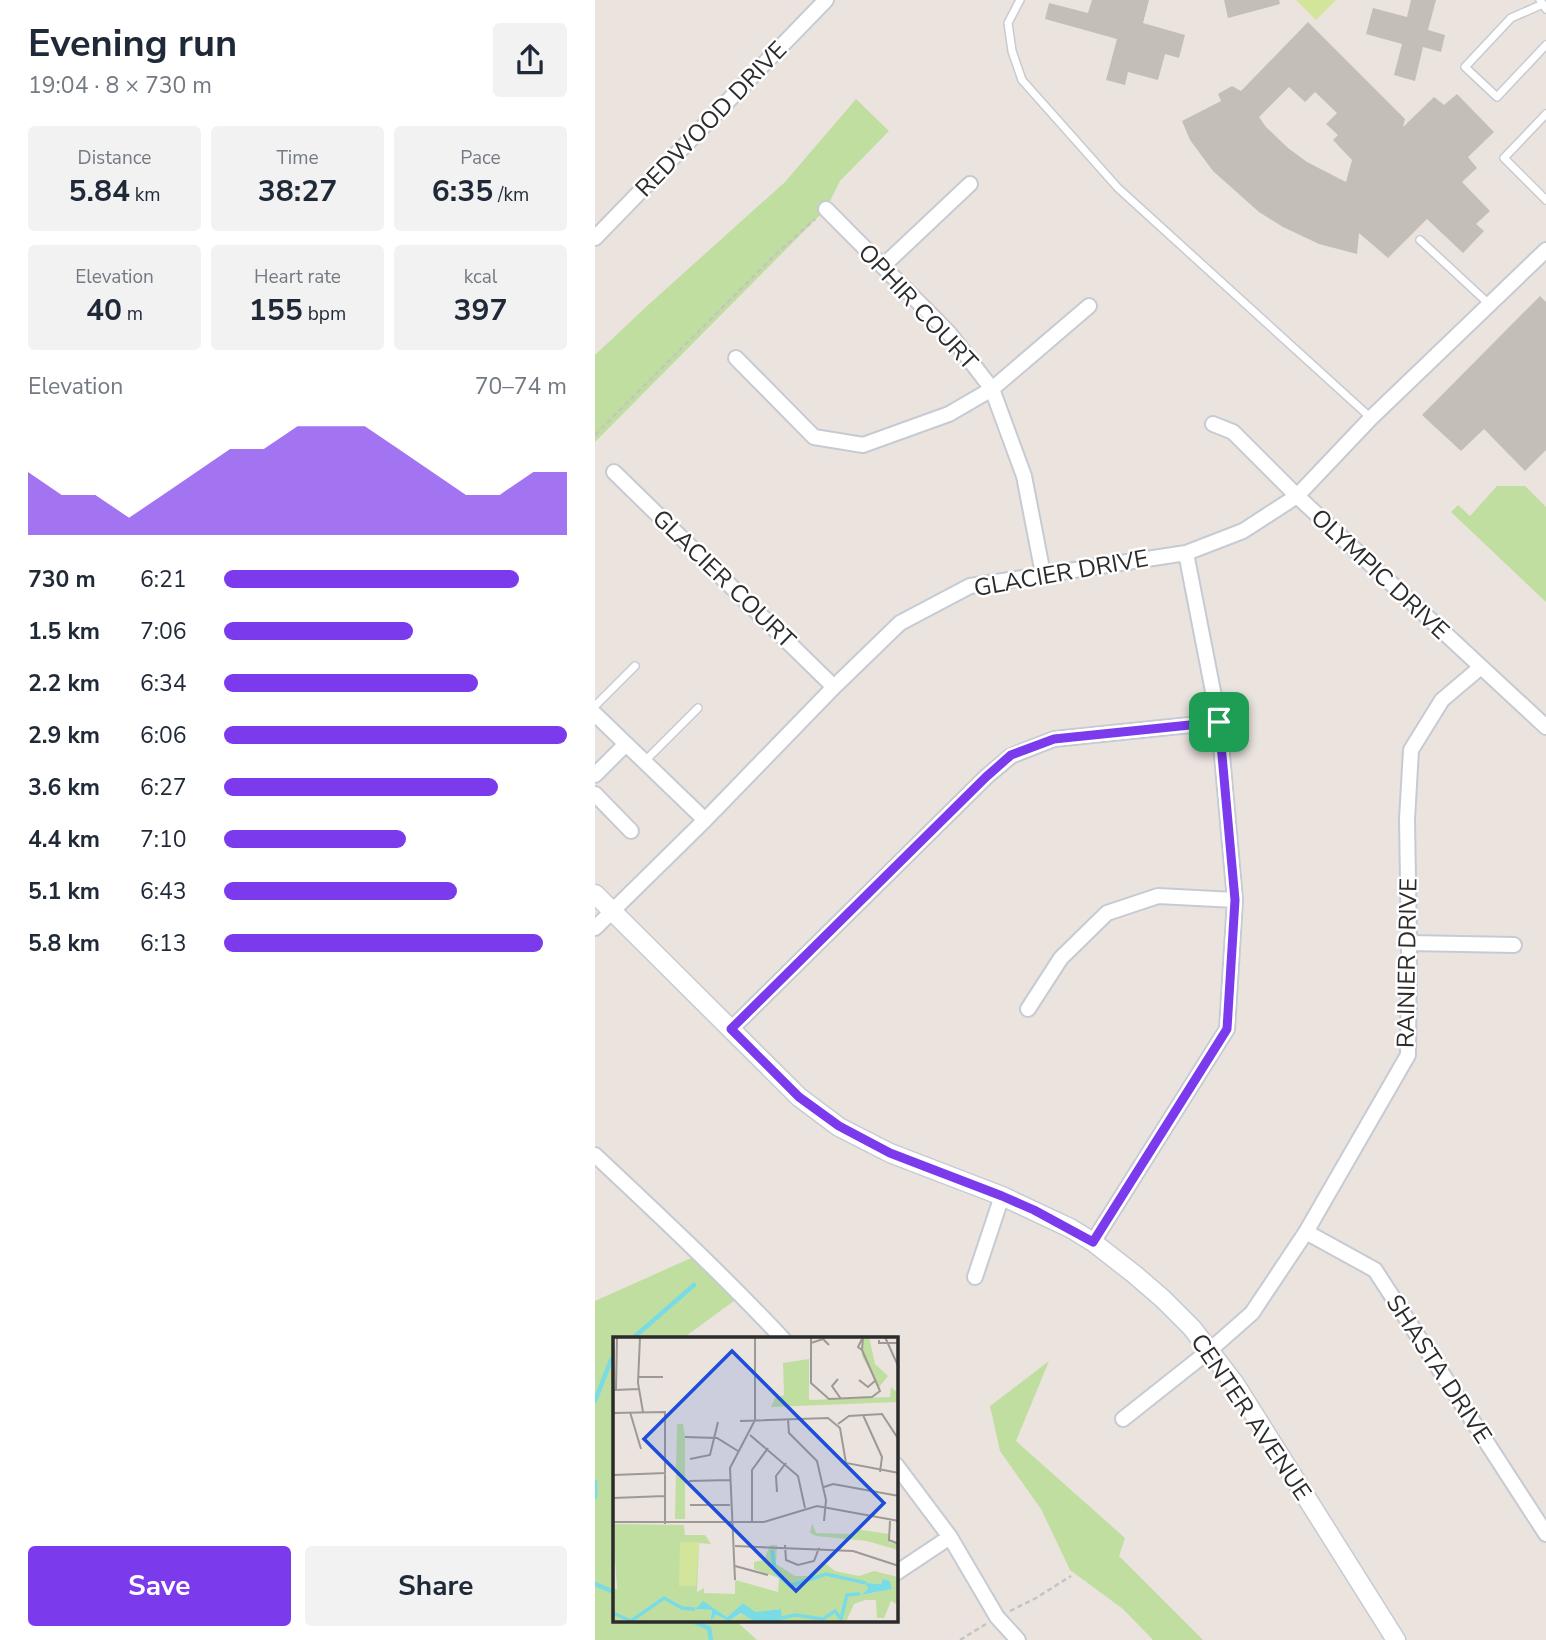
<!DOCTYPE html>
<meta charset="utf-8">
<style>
:root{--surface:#fff;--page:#f2f2f3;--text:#1f2937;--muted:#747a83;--accent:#7c3aed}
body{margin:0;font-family:"Nunito Sans",sans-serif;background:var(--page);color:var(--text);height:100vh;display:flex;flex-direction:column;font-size:26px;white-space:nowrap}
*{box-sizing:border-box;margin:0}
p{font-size:23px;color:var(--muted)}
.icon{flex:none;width:38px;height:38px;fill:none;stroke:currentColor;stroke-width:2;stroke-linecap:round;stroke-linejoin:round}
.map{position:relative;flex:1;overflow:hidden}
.side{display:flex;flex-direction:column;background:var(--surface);width:595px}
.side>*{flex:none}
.pin{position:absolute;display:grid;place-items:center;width:60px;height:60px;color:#fff;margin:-30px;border-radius:14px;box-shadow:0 4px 10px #0006}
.round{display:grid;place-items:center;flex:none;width:74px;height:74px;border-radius:7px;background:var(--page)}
.headline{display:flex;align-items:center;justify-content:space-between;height:119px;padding:0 28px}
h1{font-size:38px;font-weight:700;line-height:52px}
.figures{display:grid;grid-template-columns:repeat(3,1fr);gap:10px;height:119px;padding:7px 28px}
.figures div{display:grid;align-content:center;border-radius:7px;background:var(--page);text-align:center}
.figures b{font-size:30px;font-weight:700}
.figures small{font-size:19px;font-weight:400}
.figures p{font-size:19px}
.chart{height:196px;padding:14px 28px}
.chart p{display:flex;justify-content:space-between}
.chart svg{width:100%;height:126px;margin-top:7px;fill:var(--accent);opacity:.7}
.action{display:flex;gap:14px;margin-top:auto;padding:14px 28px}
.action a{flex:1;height:80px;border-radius:7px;background:var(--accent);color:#fff;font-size:28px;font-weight:700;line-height:80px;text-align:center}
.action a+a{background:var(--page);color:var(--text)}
ul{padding:0 28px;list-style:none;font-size:23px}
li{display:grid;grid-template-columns:112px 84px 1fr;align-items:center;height:52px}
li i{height:18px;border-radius:9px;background:var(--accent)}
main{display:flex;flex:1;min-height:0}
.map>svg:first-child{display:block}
</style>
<main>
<section class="side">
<div class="headline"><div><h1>Evening run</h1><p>19:04 · 8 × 730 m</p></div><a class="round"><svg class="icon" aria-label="share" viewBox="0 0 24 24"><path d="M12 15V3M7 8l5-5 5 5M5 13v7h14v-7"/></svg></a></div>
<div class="figures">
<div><p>Distance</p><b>5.84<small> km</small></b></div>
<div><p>Time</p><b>38:27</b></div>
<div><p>Pace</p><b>6:35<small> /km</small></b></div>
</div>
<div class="figures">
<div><p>Elevation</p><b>40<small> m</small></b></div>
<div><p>Heart rate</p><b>155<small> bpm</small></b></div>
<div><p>kcal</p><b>397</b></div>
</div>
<div class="chart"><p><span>Elevation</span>70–74 m</p>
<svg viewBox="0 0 160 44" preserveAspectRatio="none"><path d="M0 44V22L10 30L20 30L30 38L40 30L50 22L60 14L70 14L80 6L90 6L100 6L110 14L120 22L130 30L140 30L150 22L160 22V44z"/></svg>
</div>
<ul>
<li><b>730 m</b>6:21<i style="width:86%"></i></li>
<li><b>1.5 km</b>7:06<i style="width:55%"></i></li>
<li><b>2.2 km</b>6:34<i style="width:74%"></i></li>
<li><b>2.9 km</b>6:06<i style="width:100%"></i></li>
<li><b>3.6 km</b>6:27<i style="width:80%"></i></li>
<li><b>4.4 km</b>7:10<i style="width:53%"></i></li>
<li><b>5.1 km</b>6:43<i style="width:68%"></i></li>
<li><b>5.8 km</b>6:13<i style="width:93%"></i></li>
</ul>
<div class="action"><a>Save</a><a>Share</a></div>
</section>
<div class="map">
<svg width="951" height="1640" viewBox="0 0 951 1640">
<rect width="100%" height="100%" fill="#ebe3de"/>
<path fill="#c0de9f" d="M261,99L294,131L245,181L231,209L0,442V355L52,306L190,182Z
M902,486H930L951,507V602L856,512L863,505L875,516Z
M105,1254L147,1295L87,1339H19V1621H141L162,1640H0V1301Z
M454,1361L421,1441L530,1538L524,1556L608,1640H558L528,1609L475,1570L446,1509L405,1451L395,1406Z"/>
<path fill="#d3e49b" d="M701,0H741L721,20Z"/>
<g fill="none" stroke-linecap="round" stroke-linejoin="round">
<path stroke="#79dce5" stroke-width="4.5" d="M37,1339L99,1285
M0,1401L16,1360L19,1357
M0,1482V1497
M0,1584L19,1592
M97,1621L114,1628L116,1640"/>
</g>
<path fill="#c4beb9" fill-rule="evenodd" d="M497,0H554L548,23L590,35L584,58L570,54L563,80L533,72L530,85L511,80L522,39L450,19L454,3L493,13Z
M629,0H684L685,4L633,18Z
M816,0H841L833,30L850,35L846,52L828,47L820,81L799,75L807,44L771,34L778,8L812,17Z
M713,22L810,119L808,127L839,97L849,105L862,94L899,132L873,157L882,168L867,182L895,211L881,224L889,231L868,253L832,219L793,258L764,233L762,254L724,244L688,227L664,212L618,171L595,140L587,121L626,101L623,94L637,86L646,91ZM694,87L710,102L720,92L742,113L731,124L743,135L738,140L757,160L751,182L712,162L693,148L671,127L664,117Z
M945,296L951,302V450L930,471L889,429L866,451L827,415Z"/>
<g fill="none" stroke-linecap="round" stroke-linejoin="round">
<defs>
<path id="service" d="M425,0L413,23L417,51L427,80L523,188L776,418
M945,0L951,9
M948,4L916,18L870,67L902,97L951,45
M951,114L909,158L951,200
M825,240L894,304
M0,706L40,666
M49,762L103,708"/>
<path id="minor" d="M231,209L354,333L397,389L429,476L448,574
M0,238L231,0
M288,266L375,184
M141,358L219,437L268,445L354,414L397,389L494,306
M618,424L638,432L702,496L951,727
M19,472L239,687
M0,714L110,820
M0,775L31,744
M0,794L36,831
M0,928L110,820L239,687L305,623L375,586L591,553L648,531L702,496L776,418L951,250
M814,943L919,945
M433,1009L466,958L512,913L563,896L640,900
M136,1029L391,777L416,756L459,739L624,722
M0,1155C64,1215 128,1275 188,1339
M711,1232L780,1270L951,1534
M498,1242L632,1029L640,900L624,722L591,553
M380,1277L407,1196
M528,1419L615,1350L657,1313L711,1232L813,1055L814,943L812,819L816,750L847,700L886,667
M301,1465L355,1537L402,1617L423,1640
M301,1573L355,1537"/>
<path id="tertiary" d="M0,894L204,1097L244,1127L295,1153L407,1196L475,1228L498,1242L539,1274L568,1299L597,1328L640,1384L801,1640"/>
</defs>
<use href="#service" stroke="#c6cbd3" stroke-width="10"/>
<use href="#minor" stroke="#c6cbd3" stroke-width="18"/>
<use href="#tertiary" stroke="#c6cbd3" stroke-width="21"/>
<path stroke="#c4c4c4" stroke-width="2.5" stroke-dasharray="5 3.5" stroke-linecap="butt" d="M0,435L183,252L220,219
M415,1611L441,1598L476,1576
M365,1640L391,1624"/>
<use href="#service" stroke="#fff" stroke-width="7"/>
<use href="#minor" stroke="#fff" stroke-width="14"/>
<use href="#tertiary" stroke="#fff" stroke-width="18"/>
</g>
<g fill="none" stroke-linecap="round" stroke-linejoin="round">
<defs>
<path id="route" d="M624,722L640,900L632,1029L498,1242L439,1210L407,1196L295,1153L244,1126L204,1097L136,1029L391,777L416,755L459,739Z"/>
</defs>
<use href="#route" stroke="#fff" stroke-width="14"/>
<use href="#route" stroke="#7c3aed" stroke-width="9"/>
</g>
<g text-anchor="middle" stroke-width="5" stroke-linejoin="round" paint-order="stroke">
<g font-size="24" fill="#2b2b2b" stroke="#fff">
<text transform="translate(116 119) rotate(-46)" y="8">REDWOOD DRIVE</text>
<text transform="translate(323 307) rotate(47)" y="8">OPHIR COURT</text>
<text transform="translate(466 573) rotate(-10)" y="8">GLACIER DRIVE</text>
<text transform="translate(785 574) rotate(43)" y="8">OLYMPIC DRIVE</text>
<text transform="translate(129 579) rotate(44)" y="8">GLACIER COURT</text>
<text transform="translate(812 963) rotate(-89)" y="8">RAINIER DRIVE</text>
<text transform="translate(844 1369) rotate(57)" y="8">SHASTA DRIVE</text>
<text transform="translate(656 1417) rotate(56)" y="8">CENTER AVENUE</text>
</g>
</g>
<g transform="translate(18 1337)">
<rect width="285" height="285" fill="#ebe3de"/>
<path d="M250,0H256L262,27L275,39L266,50L249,19ZM196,22V63L277,60L278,50L285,56V65L158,70L162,61L171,58L170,26ZM64,87H70L72,100V182H62ZM199,186L203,196L240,197L242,192L276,197L277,206L285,207V213L254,204L203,199L197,196ZM0,187L71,188L72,198H92L98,207L86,206L84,255L91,251V256L122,257V243L165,255L166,241L141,232V225L151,223L157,208H164L163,227L182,239H198L213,227L222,234L246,239L261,234L285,240V268L278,264L271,281H264L263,263H252L241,267L233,285H169L167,272L142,276L130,266L114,280L90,265L82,272L99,273L97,284L103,278L116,284L129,276L142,285H0V252H4ZM270,242L277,244L279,252L248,258L255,252L254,246L268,247Z" fill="#c0de9f" fill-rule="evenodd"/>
<path d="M67,205H86L83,249H66Z" fill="#d3e49b"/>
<path d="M270,242L277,244L279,252L248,258L255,252L253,246L268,247ZM90,264L114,280L130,266L142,275L168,272L169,285H142L128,276L116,284L103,278L97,285L99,273L82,272Z" fill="#79dce5"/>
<path fill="none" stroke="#79dce5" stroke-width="3.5" d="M159,213L162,235L177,249L213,237L253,246M0,276L18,284L51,261L69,271L82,272M169,281L182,278L210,282L222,274L228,282L234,258L247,257"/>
<path fill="none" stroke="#9e9996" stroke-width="2" d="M27,0L25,46L30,75M198,0V46L216,62L259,60L267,54L249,13M250,0L245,10L249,13L250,0M272,0L286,31M266,3V6H286M198,6L210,2L216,8M26,40H50M225,42L219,49L228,62M246,43L255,50L263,43M1,53L26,52M3,53L4,0M17,75L28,112M0,76L52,75V187M250,78L269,120L267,135M175,82L176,96L204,124L213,163L211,184M127,84L215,81L227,91L233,126L286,136M225,87L236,79L269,77L286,103M137,98L185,139L192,171M72,100L104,101L125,114M77,122L97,118L105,85M0,138L53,136M76,144L117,143M211,150L220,147L286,159M164,155L163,139L173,126M0,161L52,159M77,168H117M277,184L276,203L286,207M0,185H151L204,169L286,184M139,185V133L155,111M172,208L173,223L185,228L201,224L206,211M122,209L240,214L286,229M122,229L155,238M122,243L117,131L142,83V0"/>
<path fill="#1d4ed8" fill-opacity="0.15" stroke="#1d4ed8" stroke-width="3.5" d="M119,14L271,166L183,254L31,102Z"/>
<rect width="285" height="285" fill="none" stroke="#2b2b2b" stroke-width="3.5"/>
</g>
</svg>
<div class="pin" style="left:624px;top:722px;background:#1e9e55"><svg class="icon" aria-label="arrive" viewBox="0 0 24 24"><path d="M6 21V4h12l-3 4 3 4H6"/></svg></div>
</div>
</main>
